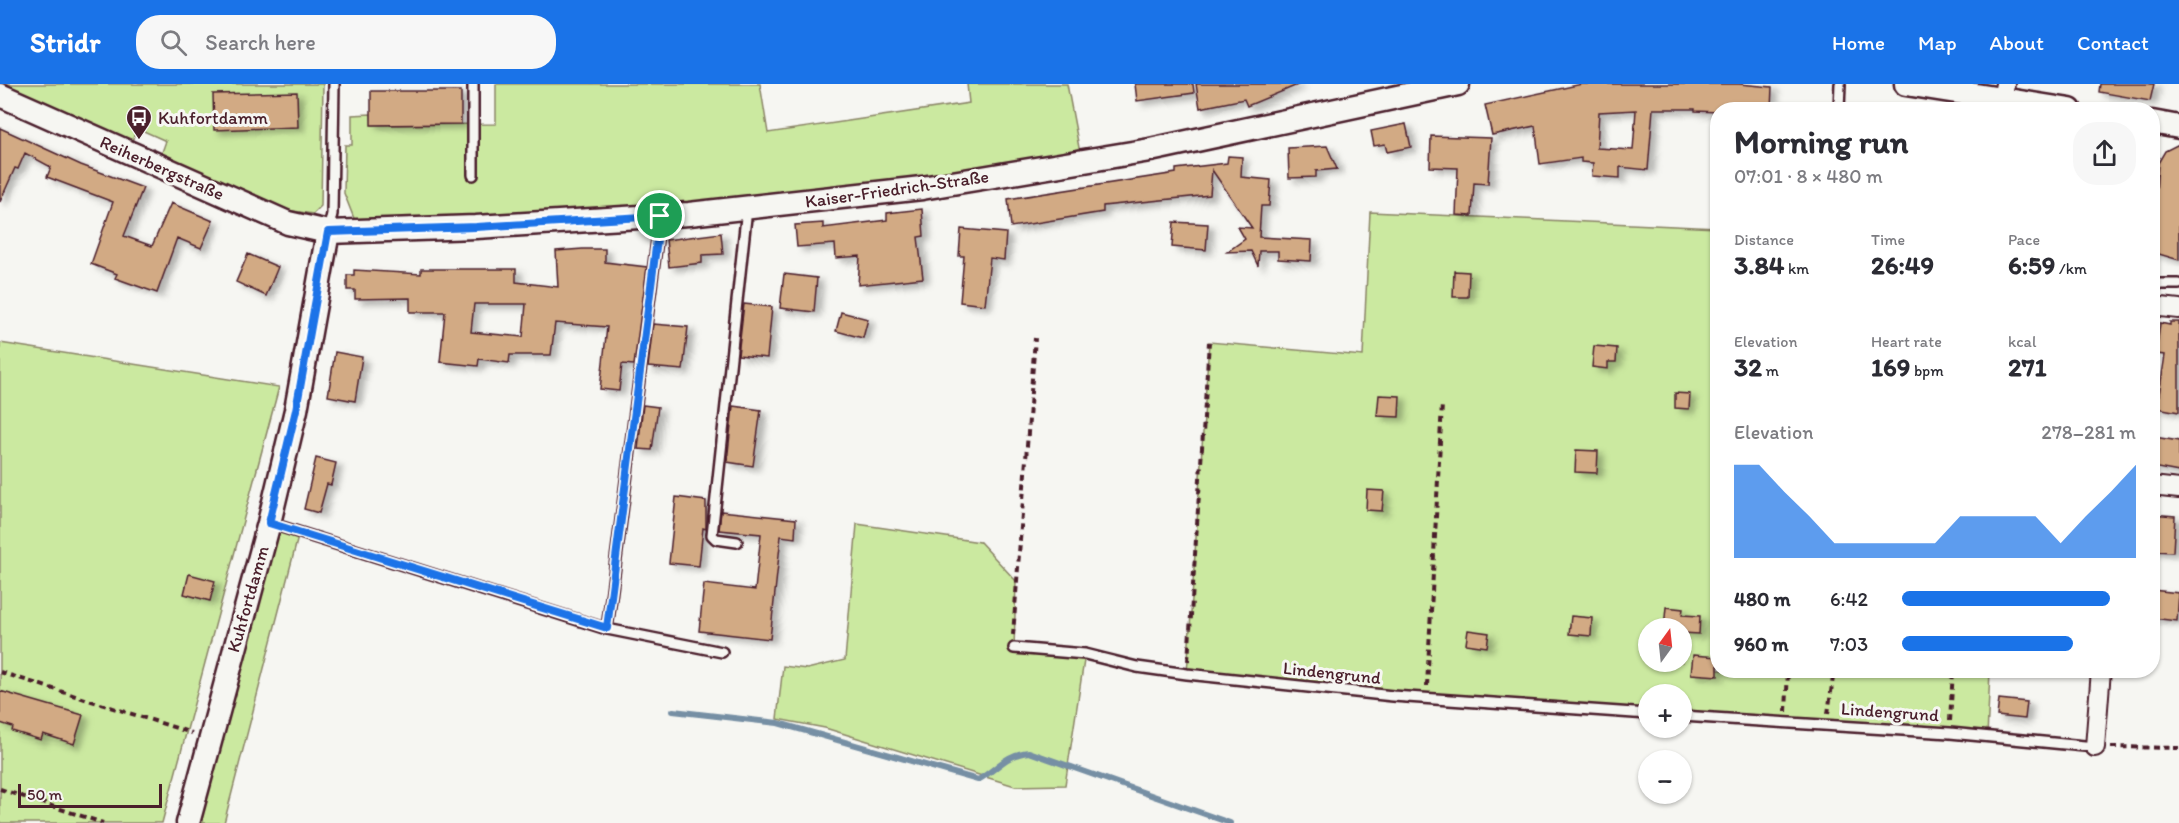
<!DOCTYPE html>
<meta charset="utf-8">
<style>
:root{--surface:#fff;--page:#f7f7f7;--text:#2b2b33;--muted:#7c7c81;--accent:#1a73e8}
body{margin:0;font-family:Itim,sans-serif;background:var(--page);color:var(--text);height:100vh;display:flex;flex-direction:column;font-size:22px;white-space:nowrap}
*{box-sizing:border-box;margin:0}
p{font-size:20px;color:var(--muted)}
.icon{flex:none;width:33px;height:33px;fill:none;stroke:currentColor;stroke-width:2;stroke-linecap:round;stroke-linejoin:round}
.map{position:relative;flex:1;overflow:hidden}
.panel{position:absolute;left:1710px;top:18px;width:450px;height:576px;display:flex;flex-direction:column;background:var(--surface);border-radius:24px;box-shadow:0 2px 4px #0004}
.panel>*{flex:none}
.needle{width:39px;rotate:15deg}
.buttons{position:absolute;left:1638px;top:534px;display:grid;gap:12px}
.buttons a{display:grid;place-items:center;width:54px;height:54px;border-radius:50%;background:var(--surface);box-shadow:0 2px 4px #0004;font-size:30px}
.scale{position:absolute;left:18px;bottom:15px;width:144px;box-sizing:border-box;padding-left:6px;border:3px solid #4a1f2b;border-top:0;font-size:16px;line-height:21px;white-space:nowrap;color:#4a1f2b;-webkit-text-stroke:4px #f6f6f2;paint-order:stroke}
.pin{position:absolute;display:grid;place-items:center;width:51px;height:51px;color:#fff;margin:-26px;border:3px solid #fff;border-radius:50%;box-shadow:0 2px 6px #0007}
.round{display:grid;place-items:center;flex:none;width:63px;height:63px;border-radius:24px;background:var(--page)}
.summary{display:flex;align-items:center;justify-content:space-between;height:102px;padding:0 24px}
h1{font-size:33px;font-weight:800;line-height:45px}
.figures{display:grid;grid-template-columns:repeat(3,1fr);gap:9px;height:102px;padding:6px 24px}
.figures div{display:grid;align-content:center}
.figures b{font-size:26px;font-weight:800}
.figures small{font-size:16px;font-weight:400}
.figures p{font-size:16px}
.chart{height:168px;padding:12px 24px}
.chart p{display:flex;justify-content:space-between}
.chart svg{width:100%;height:108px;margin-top:6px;fill:var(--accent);opacity:.7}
ul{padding:0 24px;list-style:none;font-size:20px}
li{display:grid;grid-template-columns:96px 72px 1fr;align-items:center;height:45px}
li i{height:15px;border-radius:8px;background:var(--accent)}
header{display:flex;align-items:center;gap:36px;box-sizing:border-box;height:84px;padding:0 30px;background:var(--accent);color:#fff}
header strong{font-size:28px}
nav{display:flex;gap:33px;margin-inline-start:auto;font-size:21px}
.search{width:420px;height:54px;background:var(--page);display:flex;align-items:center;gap:15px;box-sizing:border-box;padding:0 21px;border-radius:24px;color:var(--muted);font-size:22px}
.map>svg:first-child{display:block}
</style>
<header>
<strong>Stridr</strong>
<div class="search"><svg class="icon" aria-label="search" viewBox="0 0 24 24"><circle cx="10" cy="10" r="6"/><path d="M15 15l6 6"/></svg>Search here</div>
<nav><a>Home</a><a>Map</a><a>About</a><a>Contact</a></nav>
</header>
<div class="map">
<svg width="2179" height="739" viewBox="0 0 2179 739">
<defs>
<filter id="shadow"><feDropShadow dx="6" dy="4" stdDeviation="3" flood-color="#0004"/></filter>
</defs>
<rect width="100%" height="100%" fill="#f6f6f2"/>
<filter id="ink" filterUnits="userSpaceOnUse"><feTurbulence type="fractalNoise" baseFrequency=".0167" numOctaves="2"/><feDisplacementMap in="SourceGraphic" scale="12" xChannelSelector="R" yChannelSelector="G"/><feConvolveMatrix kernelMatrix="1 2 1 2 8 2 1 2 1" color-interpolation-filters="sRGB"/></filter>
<g filter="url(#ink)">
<path fill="#cbe9a0" stroke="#8a8466" stroke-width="1.5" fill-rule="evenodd" d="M2,0H323L321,122L313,130L287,126L161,71L166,57L137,44L132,57Z
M496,0H760L768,49L969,19L967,0H1067L1080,69C962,87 844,106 726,118C602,131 479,135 355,137L344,109L345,61H352V31L371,30L372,41L496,40Z
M1370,128L1717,144L1718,586L1990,587L1987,653L1682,632V610H1648V630L1187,590L1209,258L1363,272ZM1648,544H1682V578H1648Z
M0,259L279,303L162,739H0Z
M857,440L980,458L1016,497L1014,564L1085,570L1065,701L1015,702L825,644L777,635L783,582L807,585L845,576Z
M274,442L299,449L224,739H192Z"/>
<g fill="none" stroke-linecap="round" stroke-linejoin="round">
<path stroke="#768fa4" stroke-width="6" d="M673,627L778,639L978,696C999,684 1004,671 1029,668L1230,739"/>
</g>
<path fill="#d2aa84" stroke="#4a1f2b" stroke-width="1.5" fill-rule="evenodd" filter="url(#shadow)" d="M1135,0H1193L1194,9L1137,17Z
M1196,0H1300L1247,22L1244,15L1200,24Z
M1582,0H1739L1772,3L1771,26H1718V28L1695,27V25H1653L1648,86L1620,83V94L1592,92L1593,79L1581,78V74L1540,80L1535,42L1492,51L1485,21ZM1636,26L1633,66L1597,64L1599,28Z
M2100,0H2154L2150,17L2099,8Z
M371,7H461V40L371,41Z
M297,8L298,43L214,46L213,10Z
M1406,40L1411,63L1387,68L1385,60L1374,62L1371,47Z
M0,44L81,81L143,104L124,152L152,162L171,119L213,137L201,164L177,154L157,209L115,194L117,190L91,180L113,118L47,93L51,83L25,69L18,85L15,84L0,118Z
M1431,52L1491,54L1488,100L1474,99L1472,132L1456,131L1458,84L1430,83Z
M2179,60V176L2152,168L2158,79L2165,67Z
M1327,62L1337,85L1316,87V93L1289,94L1288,64Z
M1228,72L1242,73L1241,93L1271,96L1269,122H1261L1259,153L1312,156L1311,177L1278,175V167H1259L1258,182L1251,167L1227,168L1245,155L1238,143L1252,144L1212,86L1210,111L1103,122V128L1011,143L1008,115L1176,89V85L1227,79Z
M922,125L924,152L918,153L923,194L858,201L860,172L836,174L835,160L797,163L795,141L823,139V144L887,136V129Z
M1174,138L1208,140L1206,166L1172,163Z
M961,145L1006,149L1004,176L990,174L985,221L960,218L964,172H959Z
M721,149L723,170L702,171V179L669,183L666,156Z
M583,165H605V178L647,183L634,281L622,280L619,307L600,305L607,243L555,239L551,271H510L509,279L479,275L478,282L440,278L445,228H410V214L355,215V206H347V191H354V186L421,190V185H516V198L558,203L556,167ZM474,220H526L523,253L471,248Z
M248,170L278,183L266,212L236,198Z
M1454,187L1469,188L1468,213H1453Z
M784,190L817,194L814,228L780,224Z
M744,220L772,223L767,274L738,271Z
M841,228L868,235L863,254L836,247Z
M2170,238H2179V328L2157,324L2165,271L2156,270L2160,239L2170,241Z
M653,240L688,243L683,286L648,283Z
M1594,262L1617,264L1616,278H1608V285L1592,283Z
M335,268L362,273L355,317L328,312Z
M1675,309L1690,310L1689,325L1675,324Z
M1379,311L1400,312L1399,333L1377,332Z
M643,321L658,323L652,366L638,365Z
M733,322L761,326L753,382L727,378Z
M2154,353L2179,357V388L2152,383Z
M1576,366L1598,367L1597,389L1575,388Z
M316,374L336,379L331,401L327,400L319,429L304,425Z
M1367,406L1384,407L1382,427L1366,426Z
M676,413L706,417V445L703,444L699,482L669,479Z
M721,427L796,435L795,454L781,452L770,555L699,547L704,500L755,506L761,450L719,446Z
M2152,430L2175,432L2173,468L2152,467Z
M189,490L215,497L210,517L184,510Z
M2152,506L2179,509L2177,537L2152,534Z
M1666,523L1683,525L1682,531L1700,532L1699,550L1682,549V543L1664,544Z
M1571,532L1592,534L1591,552L1569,550Z
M1468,546L1489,549L1487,563L1466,560Z
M1693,571L1718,573V592L1691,590Z
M0,607L83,631L74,660L43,650L41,656L12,647L13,643L0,639Z
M1999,615L2027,618L2025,635L1997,632Z"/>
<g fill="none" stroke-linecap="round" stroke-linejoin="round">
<defs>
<path id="service" d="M1839,26L1840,0
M473,91V0
M328,148L332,130L334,0
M2152,200H2179
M269,439L607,545L722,568
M737,458L716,455L712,451L747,124
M607,545L660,133
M1014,564L1085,570L1137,583L1187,590L1393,612L1648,630
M1682,632L1950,649L2095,663"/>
<path id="minor" d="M2002,15L2005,0
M2152,222L2179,225
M2152,402L2179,405
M2095,663L2101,586"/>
<path id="tertiary" d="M1906,0L2070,26
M0,11L288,139L328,148L476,143L689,130L922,104L1150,66L1458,0
M2152,38L2179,43
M188,739L269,439L296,326L328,148"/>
</defs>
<use href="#service" stroke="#4a1f2b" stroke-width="14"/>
<use href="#minor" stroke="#4a1f2b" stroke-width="22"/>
<use href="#tertiary" stroke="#4a1f2b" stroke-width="27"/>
<path stroke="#4a1f2b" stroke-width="4" stroke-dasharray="6 4.5" stroke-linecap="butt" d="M1013,551L1035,254
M1188,577L1209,258
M0,588L192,649
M1427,602L1442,320
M1786,628L1788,586
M1828,630L1834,586
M1950,637L1953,586
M2111,663L2179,664
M0,705L103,739"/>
<use href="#service" stroke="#f6f6f2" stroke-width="9"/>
<use href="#minor" stroke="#f6f6f2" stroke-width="18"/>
<use href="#tertiary" stroke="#f6f6f2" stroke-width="22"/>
</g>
</g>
<g fill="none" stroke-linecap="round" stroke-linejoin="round" filter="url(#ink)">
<defs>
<path id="route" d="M660,132L607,544L269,439L296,326L328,148L476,143Z"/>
</defs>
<use href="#route" stroke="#fff" stroke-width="12"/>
<use href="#route" stroke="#1a73e8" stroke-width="8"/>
</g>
<defs>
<symbol id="bus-pin" viewBox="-11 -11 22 30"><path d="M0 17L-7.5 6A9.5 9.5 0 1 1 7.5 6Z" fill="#4a1f2b" stroke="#f6f6f2"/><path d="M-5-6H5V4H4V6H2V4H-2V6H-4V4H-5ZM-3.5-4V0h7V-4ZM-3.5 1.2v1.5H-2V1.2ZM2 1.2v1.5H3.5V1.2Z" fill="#fff"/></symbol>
</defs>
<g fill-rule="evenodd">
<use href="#bus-pin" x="124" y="19" width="30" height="40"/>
</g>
<g text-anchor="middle" stroke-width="6" stroke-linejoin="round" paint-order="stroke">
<g font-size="18" fill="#4a1f2b" stroke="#f6f6f2" text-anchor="start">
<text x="158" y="40">Kuhfortdamm</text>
</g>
<g font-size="18" fill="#4a1f2b" stroke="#f6f6f2">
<text transform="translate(162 84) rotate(24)" y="6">Reiherbergstraße</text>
<text transform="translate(897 105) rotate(-8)" y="6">Kaiser-Friedrich-Straße</text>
<text transform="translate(248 515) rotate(-74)" y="6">Kuhfortdamm</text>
<text transform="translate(1332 589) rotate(6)" y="6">Lindengrund</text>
<text transform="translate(1890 628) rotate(4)" y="6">Lindengrund</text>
</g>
</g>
</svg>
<div class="buttons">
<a><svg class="needle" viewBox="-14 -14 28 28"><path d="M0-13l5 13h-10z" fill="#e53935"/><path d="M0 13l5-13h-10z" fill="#7c7c81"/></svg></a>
<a>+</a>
<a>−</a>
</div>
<div class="scale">50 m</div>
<div class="pin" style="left:660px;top:132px;background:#1e9e55"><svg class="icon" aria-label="arrive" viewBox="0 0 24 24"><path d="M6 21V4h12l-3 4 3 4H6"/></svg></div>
<section class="panel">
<div class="summary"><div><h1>Morning run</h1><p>07:01 · 8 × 480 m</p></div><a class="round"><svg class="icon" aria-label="share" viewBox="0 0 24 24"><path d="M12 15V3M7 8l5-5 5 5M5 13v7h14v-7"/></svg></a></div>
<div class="figures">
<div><p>Distance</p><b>3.84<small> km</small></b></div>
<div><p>Time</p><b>26:49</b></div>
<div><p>Pace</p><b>6:59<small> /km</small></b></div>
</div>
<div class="figures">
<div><p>Elevation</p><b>32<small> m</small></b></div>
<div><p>Heart rate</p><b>169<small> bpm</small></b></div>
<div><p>kcal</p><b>271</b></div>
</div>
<div class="chart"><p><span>Elevation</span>278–281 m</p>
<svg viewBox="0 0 160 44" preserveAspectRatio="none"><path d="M0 44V6L10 6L20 17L30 27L40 38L50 38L60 38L70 38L80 38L90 27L100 27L110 27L120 27L130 38L140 27L150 17L160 6V44z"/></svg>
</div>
<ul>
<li><b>480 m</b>6:42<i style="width:89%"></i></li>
<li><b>960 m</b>7:03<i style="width:73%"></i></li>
</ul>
</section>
</div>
